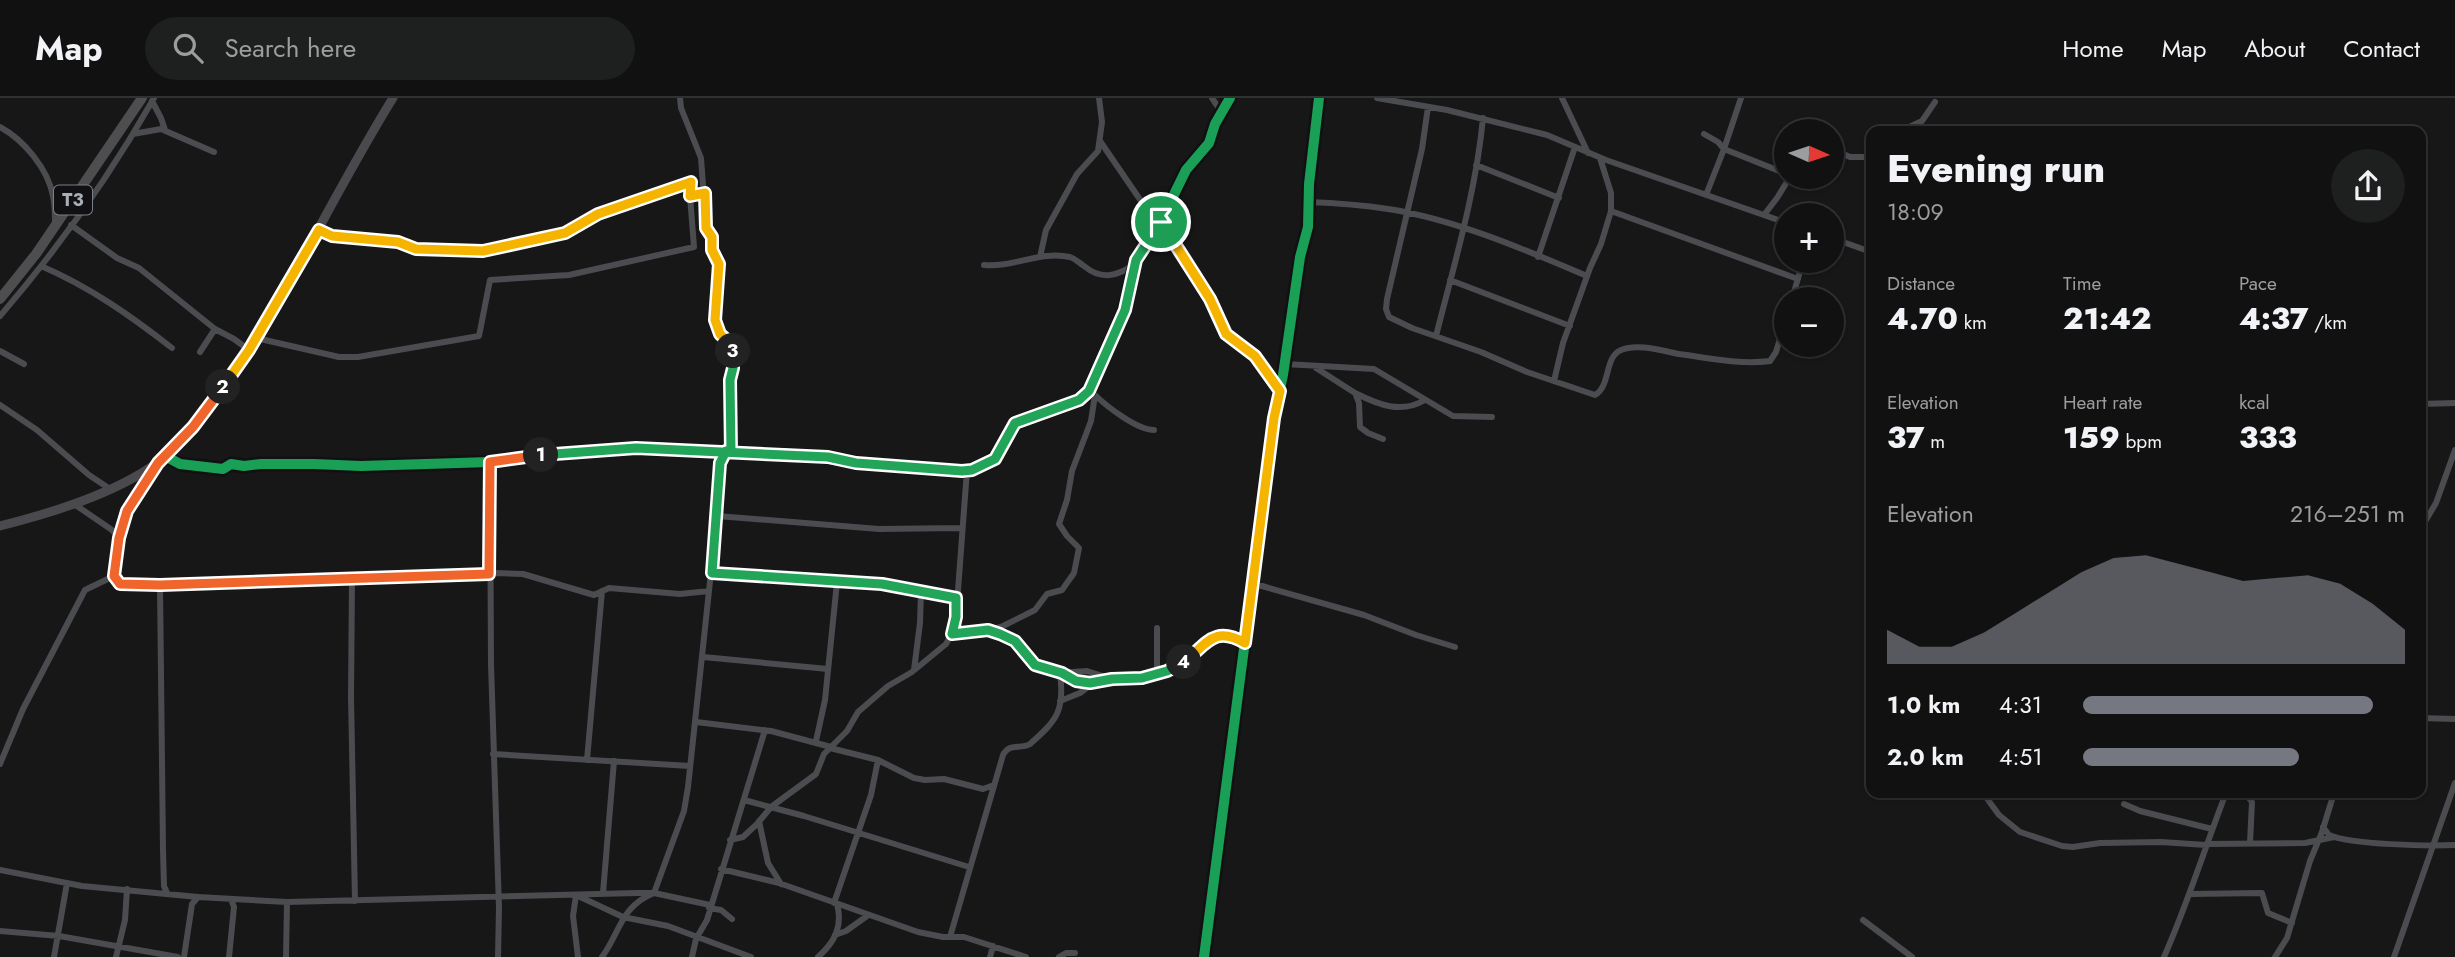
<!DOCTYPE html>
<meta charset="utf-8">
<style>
:root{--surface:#111;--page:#1e1f1f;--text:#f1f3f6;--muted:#9c9d9f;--line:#303131;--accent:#757880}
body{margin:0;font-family:Jost,sans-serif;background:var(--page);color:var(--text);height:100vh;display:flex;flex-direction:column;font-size:26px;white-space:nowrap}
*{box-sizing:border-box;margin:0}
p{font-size:23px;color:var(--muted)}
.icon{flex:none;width:38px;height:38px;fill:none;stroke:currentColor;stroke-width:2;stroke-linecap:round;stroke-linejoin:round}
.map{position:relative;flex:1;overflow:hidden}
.sheet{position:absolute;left:1866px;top:28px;width:560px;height:672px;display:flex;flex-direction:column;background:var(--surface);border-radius:14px;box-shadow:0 2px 5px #0004,0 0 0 2px var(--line)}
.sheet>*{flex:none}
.needle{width:46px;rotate:93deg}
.tools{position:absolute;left:1774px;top:21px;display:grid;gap:14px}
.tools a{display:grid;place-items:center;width:70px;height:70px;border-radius:50%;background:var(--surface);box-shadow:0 2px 5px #0004,0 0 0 2px var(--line);font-size:35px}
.pin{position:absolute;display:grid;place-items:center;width:60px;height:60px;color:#fff;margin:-30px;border:4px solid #fff;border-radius:50%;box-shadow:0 2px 7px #0007}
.km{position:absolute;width:35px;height:35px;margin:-18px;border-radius:50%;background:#222;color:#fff;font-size:19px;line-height:35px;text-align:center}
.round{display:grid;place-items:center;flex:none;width:74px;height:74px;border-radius:37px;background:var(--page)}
.overview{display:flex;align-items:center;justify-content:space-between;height:119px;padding:0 21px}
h1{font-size:38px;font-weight:800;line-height:52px}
.figures{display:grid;grid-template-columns:repeat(3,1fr);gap:10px;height:119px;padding:7px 21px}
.figures div{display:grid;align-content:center}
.figures b{font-size:30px;font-weight:800}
.figures small{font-size:19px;font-weight:400}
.figures p{font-size:19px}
.chart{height:196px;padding:14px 21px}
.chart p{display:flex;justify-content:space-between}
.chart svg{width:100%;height:126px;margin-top:7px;fill:var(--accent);opacity:.7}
ul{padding:0 21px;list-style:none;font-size:23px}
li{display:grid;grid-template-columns:112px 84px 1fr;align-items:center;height:52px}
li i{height:18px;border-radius:9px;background:var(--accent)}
header{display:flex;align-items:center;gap:42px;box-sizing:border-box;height:98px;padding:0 35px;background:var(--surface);border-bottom:2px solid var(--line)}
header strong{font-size:33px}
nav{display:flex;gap:38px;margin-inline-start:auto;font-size:24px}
.search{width:490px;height:63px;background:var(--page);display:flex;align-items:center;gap:18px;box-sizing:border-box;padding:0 24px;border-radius:38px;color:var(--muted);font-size:26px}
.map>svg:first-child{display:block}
</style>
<header>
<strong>Map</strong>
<div class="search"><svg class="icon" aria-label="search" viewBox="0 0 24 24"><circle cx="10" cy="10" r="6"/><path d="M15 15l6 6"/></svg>Search here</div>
<nav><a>Home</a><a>Map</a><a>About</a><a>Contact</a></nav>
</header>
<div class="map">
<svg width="2455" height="859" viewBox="0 0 2455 859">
<rect width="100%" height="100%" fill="#171717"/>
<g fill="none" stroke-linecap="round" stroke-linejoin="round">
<path stroke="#4b4c50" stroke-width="6" d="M680,0L681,10L701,60L706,128L712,139L713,154L718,163L715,222L720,236L730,245L733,253V270L730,282L731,354
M1212,0L1222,15
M1377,0L1447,12L1547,37L1606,62L1787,125
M1562,0L1588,55
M152,3L161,20L165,32
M1428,9L1422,51L1387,201L1386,211L1389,219L1412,230L1481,254L1527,274L1595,297C1611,288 1604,259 1621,252C1637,245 1663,253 1679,256C1709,260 1741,267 1770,263L1776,254L1787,217
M0,29C24,42 48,71 53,98C55,107 55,117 55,126
M1913,30L1926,33
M1901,33L1922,23L1935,4
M133,36L161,31L214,54
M1704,36L1718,44L1724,51L1787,76
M1100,43L1141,103L1162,121
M1832,51L1850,59H1871
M1476,67L1559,100
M1706,97L1724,51L1741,0
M1308,104C1334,105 1362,107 1388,111C1454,121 1526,152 1587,178
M1611,113L1798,181
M1764,117L1777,100L1790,79
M1161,124L1210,201L1226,236L1255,258L1280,293
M71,127L117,160L139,170L215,231L234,241L249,252
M319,132L332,138L398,144L416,151L483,153L565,135L598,116L691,84L690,98L705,95
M1832,140L1871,154
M1040,159L1046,132L1077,76L1098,53L1102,24L1099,0
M1538,159L1575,49
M984,167C1013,170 1041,152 1070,159C1076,161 1079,165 1084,168C1101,182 1116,179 1133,167
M41,168C90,189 131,218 172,250
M1450,182L1570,228
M1792,201L1803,163
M0,218C57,152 111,76 154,0
M1436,238C1454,167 1476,94 1483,20
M256,240L339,259H358L479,238L490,182L569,177L694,149L690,98
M0,253L24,266
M200,254L215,231
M1285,266L1374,271L1453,318L1492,319
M1316,270L1355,295L1359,305L1360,329L1368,335L1383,341
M1554,283L1563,245L1590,170L1601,146L1611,113V95L1600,60
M1355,295C1379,307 1401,316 1425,302
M1094,296C1106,308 1137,332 1154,332
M2420,306L2455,305
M0,307L37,332L89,377L110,391
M165,358L180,366L223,371L231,366L244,368L261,366H314L361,368L490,364L532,357L636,350L828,359L856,365L962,373C997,369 999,352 1015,325L1079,302L1089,293L1124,213L1136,162L1159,127L1186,72L1209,45L1215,26L1230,0
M490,364L491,566L499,810L498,859
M157,367L123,422L114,478L120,486L160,487L495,475L523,476L594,497L609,490L680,496L709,493
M74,406L112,432L119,440
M717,418L879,431L961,430
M2420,432L2436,405L2455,352
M712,475L882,486L956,500
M352,480L351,599L355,803
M160,487L163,752L164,788L167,795
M1254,488H1262L1364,517L1416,537L1455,549
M1157,530V577
M990,532L1003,528L1035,512L1047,496L1062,492L1074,475L1079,450L1067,438L1059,426L1067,402L1072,373L1091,323L1095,297
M952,536L988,532L994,534L1015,543L1035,567L1058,575L1087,573L1112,581L1123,582L1157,577L1177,569L1220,536L1230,537L1245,545
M703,559L828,571
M914,572L920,525L921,493
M1064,576C1078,586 1096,588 1112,581
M1060,603L1080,595L1093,585
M2420,620L2455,621
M696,624L771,633L831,649
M816,643L825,602L837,484
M830,650L878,662L914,680L925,682L944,681L983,691L994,687
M493,656L690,668
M587,662L602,493
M0,666L23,611L85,492L114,478
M1983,695L1999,717L2020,734L2062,748L2073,749L2100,745L2161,744L2206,747
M2245,695L2252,704L2250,745
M744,702L804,718L969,769
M2124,706L2140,713L2212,731
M759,723L768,765L781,786
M2323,729L2329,737C2352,747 2429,748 2455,747
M730,742L743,739L757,726L771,709L816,676L824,656L847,633L858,614L888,588L912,574L946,546L954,532L956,519L967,372
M2207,746L2305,745L2334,739
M721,771L779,785L918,834L943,839H964L1026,859
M0,772L82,788L198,799L287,804L637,795H654L710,807
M603,795L614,663
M2191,796L2262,795L2268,815L2292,825
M834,805L871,697L878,662
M709,810L721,812L732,821
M1863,822L1912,859
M0,833L59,838L178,859
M835,837L846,833L867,818
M950,839L1003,657C1010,644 1020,652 1030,646C1057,622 1065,613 1060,575
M54,859L67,785
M116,859L125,822L127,791
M184,859L192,806L198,799
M229,859L234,809L231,801
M286,859L287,804
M578,859L573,818L576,797L623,819L668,828L751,859
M602,859C621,833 620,809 654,795L684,713L688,689L717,418L720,365L726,353
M692,859L696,841L707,822L765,632
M818,859C835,844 843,828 837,806
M990,859L993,848
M1059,859L1066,855H1075
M1204,859L1274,319L1283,277L1300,159L1308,129L1309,86L1319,0
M2164,859C2188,805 2205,749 2226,695
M2275,859L2287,840L2310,763L2322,734L2334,695
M2394,859L2455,685"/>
<path stroke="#4a4a4e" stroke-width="9" d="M0,428C51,415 114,396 157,365C184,346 204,315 223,289C288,197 334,95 393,0"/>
<path stroke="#4e4e51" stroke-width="10" d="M0,201L36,156L142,0"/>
<defs>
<path id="cycleway" d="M165,358L180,366L223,371L231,366L244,368L261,366H314L361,368L490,364L532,357L636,350L828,359L856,365L962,373C997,369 999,352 1015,325L1079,302L1089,293L1124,213L1136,162L1159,127L1186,72L1209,45L1215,26L1230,0
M1204,859L1274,319L1283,277L1300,159L1308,129L1309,86L1319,0"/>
</defs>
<use href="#cycleway" stroke="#111113" stroke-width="15"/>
<use href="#cycleway" stroke="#1a9f57" stroke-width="10"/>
</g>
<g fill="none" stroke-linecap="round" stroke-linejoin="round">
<defs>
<path id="split-1" d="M541,357L636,350L828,359L856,365L962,373L972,372L995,361L1015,325L1079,302L1089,293L1125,212L1136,162L1161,124"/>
<path id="split-2" d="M223,289L193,329L158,365L127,413L119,440L114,478L120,486L160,487L489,476L490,364L541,357"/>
<path id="split-3" d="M223,289L249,252L319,132L332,138L398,144L416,151L483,153L565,135L598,116L691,84L690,98L705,95L706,130L712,139V152L719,166L715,222L720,236L730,245L733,253"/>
<path id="split-4" d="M733,253V270L730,282L731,354L726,353L720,365L712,475L882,486L956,500V519L952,536L988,532L1000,536L1015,543L1035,567L1062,575L1076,583L1090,585L1112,581L1142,580L1167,573L1184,564"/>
<path id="split-5" d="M1161,124L1210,201L1226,236L1255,258L1280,293L1274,320L1245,545C1214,527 1207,546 1184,564"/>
</defs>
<use href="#split-1" stroke="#fff" stroke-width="14"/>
<use href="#split-2" stroke="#fff" stroke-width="14"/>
<use href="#split-3" stroke="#fff" stroke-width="14"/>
<use href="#split-4" stroke="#fff" stroke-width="14"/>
<use href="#split-5" stroke="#fff" stroke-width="14"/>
<use href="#split-1" stroke="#22a559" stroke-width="9"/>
<use href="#split-2" stroke="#f0652b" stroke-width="9"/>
<use href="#split-3" stroke="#f5b400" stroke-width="9"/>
<use href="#split-4" stroke="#22a559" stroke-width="9"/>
<use href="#split-5" stroke="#f5b400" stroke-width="9"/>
</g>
<g text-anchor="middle" stroke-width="5" stroke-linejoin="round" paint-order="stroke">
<rect fill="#111113" stroke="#7b7e86" stroke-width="2" x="54" y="87.5" width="38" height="29" rx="5"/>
<g font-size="18" font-weight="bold" fill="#a8adb8">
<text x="73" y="108">T3</text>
</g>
</g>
</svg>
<div class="tools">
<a><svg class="needle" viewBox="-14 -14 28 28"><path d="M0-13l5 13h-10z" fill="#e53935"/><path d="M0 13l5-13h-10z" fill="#9c9d9f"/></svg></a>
<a>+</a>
<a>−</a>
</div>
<div class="pin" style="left:1161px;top:124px;background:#1e9e55"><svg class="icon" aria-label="arrive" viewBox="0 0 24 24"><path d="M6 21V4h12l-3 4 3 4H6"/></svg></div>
<b class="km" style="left:541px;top:357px">1</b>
<b class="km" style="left:223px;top:289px">2</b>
<b class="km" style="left:733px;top:253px">3</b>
<b class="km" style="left:1184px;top:564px">4</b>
<section class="sheet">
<div class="overview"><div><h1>Evening run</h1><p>18:09</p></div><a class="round"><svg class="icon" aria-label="share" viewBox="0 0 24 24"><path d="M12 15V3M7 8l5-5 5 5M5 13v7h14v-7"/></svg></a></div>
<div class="figures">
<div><p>Distance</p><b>4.70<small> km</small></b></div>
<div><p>Time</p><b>21:42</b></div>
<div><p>Pace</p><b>4:37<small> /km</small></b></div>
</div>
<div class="figures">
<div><p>Elevation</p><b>37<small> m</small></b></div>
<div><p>Heart rate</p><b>159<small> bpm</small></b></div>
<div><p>kcal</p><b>333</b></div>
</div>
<div class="chart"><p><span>Elevation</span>216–251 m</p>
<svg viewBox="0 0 160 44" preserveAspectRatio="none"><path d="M0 44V32L10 38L20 38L30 33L40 26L50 19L60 12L70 7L80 6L90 9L100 12L110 15L120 14L130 13L140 16L150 23L160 32V44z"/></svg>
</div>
<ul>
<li><b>1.0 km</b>4:31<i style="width:90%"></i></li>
<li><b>2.0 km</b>4:51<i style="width:67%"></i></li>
</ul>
</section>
</div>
